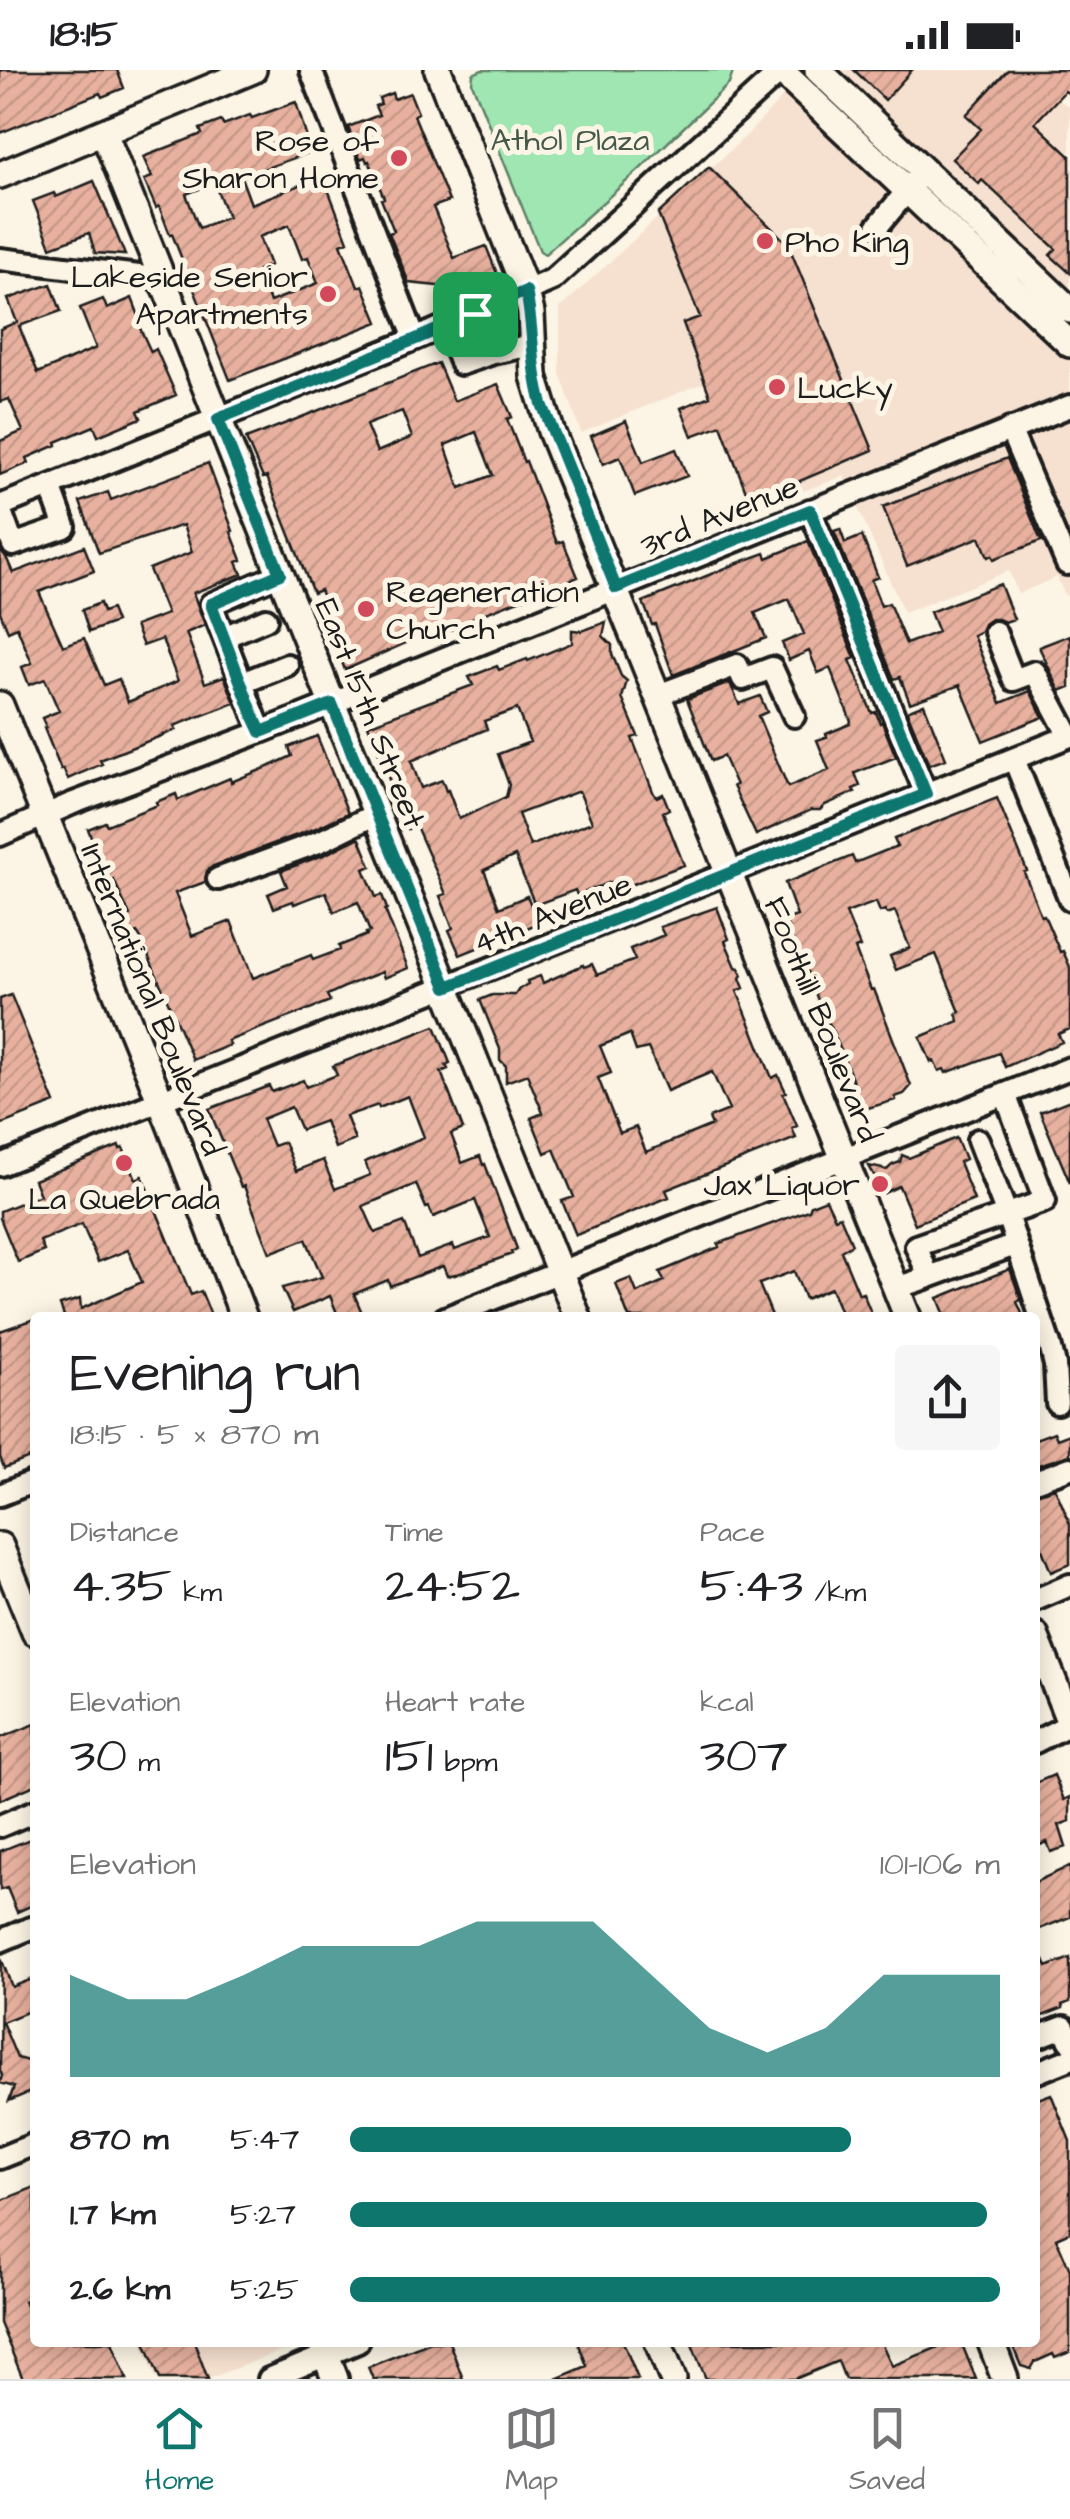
<!DOCTYPE html>
<meta charset="utf-8">
<style>
:root{--surface:#fff;--page:#f6f6f6;--text:#202124;--muted:#757577;--line:#e0e0e0;--accent:#0f766e}
body{margin:0;font-family:"Architects Daughter",sans-serif;background:var(--page);color:var(--text);height:100vh;display:flex;flex-direction:column;font-size:38px;white-space:nowrap}
*{box-sizing:border-box;margin:0}
p{font-size:32px;color:var(--muted)}
.icon{flex:none;width:55px;height:55px;fill:none;stroke:currentColor;stroke-width:2;stroke-linecap:round;stroke-linejoin:round}
.map{position:relative;flex:1;overflow:hidden}
.drawer{position:absolute;left:30px;top:1242px;width:1010px;height:1035px;display:flex;flex-direction:column;background:var(--surface);border-radius:10px;box-shadow:0 5px 25px #0003}
.drawer>*{flex:none}
.pin{position:absolute;display:grid;place-items:center;width:85px;height:85px;color:#fff;margin:-42px;border-radius:20px;box-shadow:0 5px 15px #0006}
.round{display:grid;place-items:center;flex:none;width:105px;height:105px;border-radius:10px;background:var(--page)}
.overview{display:flex;align-items:center;justify-content:space-between;height:170px;padding:0 40px}
h1{font-size:55px;font-weight:600;line-height:75px}
.stats{display:grid;grid-template-columns:repeat(3,1fr);gap:15px;height:170px;padding:10px 40px}
.stats div{display:grid;align-content:center}
.stats b{font-size:50px;font-weight:600}
.stats small{font-size:28px;font-weight:400}
.stats p{font-size:28px}
.chart{height:280px;padding:20px 40px}
.chart p{display:flex;justify-content:space-between}
.chart svg{width:100%;height:180px;margin-top:10px;fill:var(--accent);opacity:.7}
ul{padding:0 40px;list-style:none;font-size:32px}
li{display:grid;grid-template-columns:160px 120px 1fr;align-items:center;height:75px}
li i{height:25px;border-radius:12px;background:var(--accent)}
.status{display:flex;justify-content:space-between;align-items:center;height:70px;padding:0 50px;background:var(--surface);direction:ltr}
.status svg{height:28px;fill:currentColor}
.dock{display:flex;justify-content:space-around;align-items:center;height:140px;border-top:2px solid var(--line);background:var(--surface);font-size:28px;color:var(--muted)}
.dock a{display:grid;justify-items:center;gap:5px}
.dock .selected{color:var(--accent)}
.map>svg:first-child{display:block}
</style>
<div class="status"><b>18:15</b><svg viewBox="0 0 49 12"><path d="M0 12V9h3v3zM5 12V6h3v6zM10 12V3h3v9zM15 12V0h3v12zM26 1h20v11H26zM47 4h2v5h-2z"/></svg></div>
<div class="map">
<svg width="1070" height="2309" viewBox="0 0 1070 2309">
<defs>
<pattern id="building-hatch" width="6" height="6" patternUnits="userSpaceOnUse" patternTransform="scale(2.5)"><rect width="6" height="6" fill="#e8b19f"/><path d="M-1 1l2-2M0 6l6-6M5 7l2-2" fill="none" stroke="#c69888"/></pattern>
</defs>
<rect width="100%" height="100%" fill="#fcf5e5"/>
<filter id="ink" filterUnits="userSpaceOnUse"><feTurbulence type="fractalNoise" baseFrequency=".01" numOctaves="2"/><feDisplacementMap in="SourceGraphic" scale="20" xChannelSelector="R" yChannelSelector="G"/><feConvolveMatrix kernelMatrix="1 2 1 2 8 2 1 2 1" color-interpolation-filters="sRGB"/></filter>
<g filter="url(#ink)">
<path fill="#f6e1d0" d="M807,0H1009L1070,37V524L1065,526L1057,507L1018,524L1009,501L904,543L844,406L752,440L703,313L581,363L560,303V238L750,62Z
M286,2272L288,2278L208,2309H156L142,2273Z"/>
<path fill="#a0e6b2" stroke="#5e8167" stroke-width="2.5" d="M482,0H733V2L729,14L638,101L545,184L540,181L472,13L473,4Z"/>
<path fill="url(#building-hatch)" stroke="#1c1c1c" stroke-width="2.5" fill-rule="evenodd" d="M0,0H117L124,18L102,27L100,23L0,63Z
M854,0H912L885,30Z
M1008,0H1070V24L1065,21L1035,53L1070,86V203L1050,185L1056,179L982,110L979,114L952,89L981,59L966,45Z
M392,23L394,29L410,23L418,43L414,45L449,131L433,137L454,188L486,176L498,206L466,219L409,213L389,163L394,161L381,129L384,128L369,91L367,92L365,87L360,89L348,57L379,45L375,36L381,34L379,28Z
M296,32L311,82L241,107L251,134L323,106L348,171L341,174L358,217L363,215L378,252L230,310L172,164L170,165L159,136L156,138L144,110L152,107L143,87L202,64L200,59L221,51L223,55L250,45L252,48ZM214,113L228,147L199,158L186,124ZM289,155L302,189L308,187L318,213L270,232L258,200L270,195L259,167Z
M709,97L788,174L873,380L750,432L721,355L692,366L681,338L710,326L683,253L700,247L658,144Z
M94,111L114,158L125,185L95,183L89,163L51,177L33,131L54,123L56,127Z
M51,214L61,241L19,256L38,303L96,278L80,238L103,229L107,239L132,228L142,254L139,256L151,282L156,279L176,325L138,341L141,348L98,366L94,356L56,372L57,375L27,388L29,393L0,405V371L23,361L9,329L0,332V259L17,252L8,229Z
M438,293L454,331L498,314L512,347L507,349L524,392L526,391L557,473L563,471L578,507L462,552L456,558L436,564L433,568L419,567L345,600L328,555L333,553L320,520L313,523L267,407L263,408L246,369ZM402,341L412,367L377,382L366,355ZM476,362L493,405L460,418L445,375Z
M626,351L643,392L676,379L687,406L635,426L620,387L603,394L591,366Z
M1007,388L1041,471L994,489L992,485L988,487L980,467L907,496L883,437Z
M208,393L233,461L231,462L242,490L237,492L242,504L193,523L205,555L186,563L205,613L224,606L235,633L174,656L176,660L100,690L102,694L68,709L63,699L61,700L44,658L46,657L42,648L59,641L45,609L29,615L22,597L32,593L17,557L8,561L0,542V479L6,487L13,503L84,476L94,501L39,522L63,576L84,568L104,615L119,609L128,632L178,611L162,569L143,576L135,556L167,544L149,499L192,482L183,455L99,483L80,432L108,422L111,430Z
M840,459L845,473L862,466L878,507L871,510L881,536L889,533L906,574L938,562L930,542L1000,514L1014,549L1005,552L998,549H991L984,554L981,561L973,565L1001,633L1030,621L1043,647L983,671L960,615L910,633L900,607L894,609L834,461Z
M808,471L855,588L850,590L872,643L876,642L880,653L882,652L896,687L855,703L860,716L853,719L855,722L825,735L820,740H811L756,765L733,716L736,715L723,686L711,691L687,629L730,613L739,634L760,626L767,642L758,646L788,717L829,700L817,670L827,667L826,664L850,654L851,651L830,598L818,603L809,581L789,590L782,573L804,564L789,529L755,543L766,568L673,605L655,554L652,555L643,532L738,493L765,483L767,488Z
M100,533L103,542L111,539L116,552L89,562L82,540Z
M606,552L603,566L612,575V584L621,606L627,611L622,628L638,666L632,668L654,724L657,727L663,724L669,739L663,742L684,795L617,820L613,811L577,825L575,820L535,835L515,786L484,800L499,838L527,826L539,853L460,885L449,860L453,858L440,826L446,824L416,756L408,759L368,655L473,615L469,607L497,596L499,600L527,589L528,591L572,573V560L582,561ZM517,639L530,672L498,684L509,715L506,727L459,749L448,720L446,721L442,710L421,718L411,691L487,659L484,651ZM579,721L592,752L530,776L518,744Z
M1070,565V617L1060,621L1039,577Z
M924,634L946,689L929,695L907,641Z
M317,666L348,743L316,758L213,796L207,801L205,812L175,823L192,866L231,851L253,908L311,885L313,890L340,880L339,876L367,865L366,863L370,862L358,832L334,842L326,822L294,834L293,831L274,838L268,824L287,816L281,801L326,784L358,768L360,769L371,796L364,799L376,827L382,825L387,839L385,840L408,898L384,908L382,902L351,914L327,925L330,931L228,971L230,975L193,990L141,869L137,863L130,866L124,849L130,846L114,810L109,812L88,759L105,752L107,755L157,735L156,732L176,724L178,730L230,708L231,712L268,697L292,686L289,677Z
M997,728L1027,801L1024,802L1041,846L1044,845L1060,882L1063,881L1070,897V959L1058,964L1062,972L1005,997L999,983L946,1003L944,999L939,1001L934,991L931,992L920,967L959,951L956,944L960,942L936,884L896,900L890,886L910,878L895,841L887,844L885,840L880,842L876,832L846,843L860,877L855,879L871,920L874,919L911,1016L904,1024L895,1027L896,1030L861,1040L854,1020L856,1019L842,983L829,953L827,954L806,899L799,902L788,876L794,874L785,850L797,846L785,813L852,786L855,793L897,776L894,769Z
M717,837L729,869L725,871L736,897L739,898L742,905L740,908L744,918L737,921L772,1008L778,1005L786,1022L783,1023L797,1056L792,1058L796,1068L666,1120L669,1127L576,1165L562,1131L574,1127L554,1079L545,1083L531,1048L543,1043L527,1004L506,1012V996L500,990V979L480,930L492,925H515L519,919L528,914L527,911L540,906L543,913L583,895L584,897L592,894L597,905L635,890L630,879L664,865L660,857ZM630,964L636,981L648,978L667,1021L712,1002L729,1040L709,1048L712,1055L646,1082L636,1057L620,1063L598,1008L611,1003L600,976Z
M11,925L55,1033L0,1055V929Z
M435,956L450,993L446,995L448,999L441,1002L463,1059L451,1064L462,1093L480,1086L483,1095L485,1094L517,1179L511,1182L512,1184L455,1205V1204L447,1206L443,1196L390,1216L388,1210L354,1224L362,1243L352,1248H339L330,1226L293,1242L282,1218L322,1207L306,1169L270,1183L244,1116L241,1117L209,1039L269,1016L272,1022L303,1010L306,1017L337,1005L333,996ZM408,1026L424,1067L365,1092L370,1105L335,1119L323,1090L296,1101L284,1072L273,1076L262,1049L291,1037L301,1060L325,1051L335,1078L355,1070L346,1046L378,1035L379,1038ZM416,1114L426,1138L429,1137L433,1147L475,1130L490,1167L455,1180L453,1175L418,1188L404,1152L375,1163L363,1136Z
M1070,1030V1113L1040,1042Z
M956,1068L965,1089L959,1092L974,1130L915,1154L899,1116L884,1123L869,1096L887,1100L892,1095L900,1092L902,1085L909,1088Z
M119,1076L120,1079L123,1078L136,1109L142,1106L191,1225L201,1221L212,1248H60L64,1246L60,1235L80,1229L81,1239L142,1212L128,1180L98,1192L82,1154L40,1171L44,1181L18,1192L0,1148V1141L40,1125L34,1110Z
M826,1129L835,1148L840,1146L852,1174L841,1181L859,1224L863,1223L873,1248H843L831,1218L805,1229L794,1201L759,1214L773,1248H629L616,1214L631,1208L637,1223L664,1211L660,1202L719,1177L718,1174L809,1140L811,1135Z
M1010,1199L1021,1230L1017,1232L1024,1248H946L938,1228Z
M35,1249V1386L4,1398L0,1387V1261Z
M1054,1362L1057,1369L1070,1364V1385L1035,1396V1369Z
M1055,1418L1070,1454V1494L1051,1502L1035,1462V1424Z
M35,1654V1715L0,1730V1668Z
M1054,1705L1064,1730L1070,1727V1751L1059,1755L1066,1777L1051,1782L1047,1772L1035,1777V1713Z
M35,1767V1834L17,1842L7,1818L0,1820V1781Z
M1070,1796V1847L1035,1861V1812Z
M1035,1870L1047,1897L1070,1888V1932L1062,1935L1063,1938L1035,1949Z
M1,1888L12,1917L35,1908V1939L2,1952L17,1988L35,1993V2020L9,2031L14,2017L0,2013L2,2005L0,2000Z
M1051,2024L1070,2071V2162L1056,2168L1070,2200V2282L1055,2288L1053,2284L1035,2292L1031,2299L1021,2296L1011,2272H1035V2030Z
M35,2117V2226L24,2231L35,2259V2272H112L127,2309H23L0,2253V2131Z
M145,2272H194L208,2309H160Z
M431,2272H449L463,2309H373L368,2297Z
M578,2272H623L638,2309H556L587,2296Z
M691,2272H881L892,2296L951,2272H961L976,2309H845L838,2291L795,2309H706Z"/>
<g fill="none" stroke-linecap="round" stroke-linejoin="round">
<defs>
<path id="minor" d="M311,0L415,269
M877,157L917,109
M0,189L163,209
M446,256L461,294L493,283L532,275
M1010,359L1067,494L1070,492
M0,436L415,269L552,210L781,1
M0,439L13,475L65,457L50,416
M810,440L926,724
M995,562L1014,610L1035,602L1069,666
M224,567L266,549
M242,613L287,595
M658,625L737,595L743,609L772,598L794,646
M261,662L211,534L280,504
M1014,689L1070,830
M0,765L71,734L261,662L1070,336
M218,809L321,771L376,744
M978,1070L1007,1145L1050,1275L1055,1295L1057,1333
M0,1095L1070,666
M929,1207L1015,1175
M896,1218L929,1207L916,1176L1045,1131L1005,1024
M445,1248L1070,998
M1035,1411L1070,1398
M0,1425L35,1411
M1035,1530L1070,1515
M1035,1672L1070,1654
M0,1756L35,1741
M0,1871L31,1858
M1035,1968L1064,1957L1070,1971
M1035,2003L1070,1989
M0,2088L35,2074
M269,2309L358,2272"/>
<path id="major" d="M438,0L526,221L531,243L534,306L551,361L908,1248
M780,0L1070,274
M818,0L1070,240
M104,63L578,1248
M0,105L253,0
M0,635L170,1054L244,1248
M0,1476L35,1562
M1035,1565L1070,1653
M321,2272L335,2309
M658,2272L673,2309
M991,2272L1005,2309"/>
</defs>
<use href="#minor" stroke="#1c1c1c" stroke-width="28"/>
<use href="#major" stroke="#1c1c1c" stroke-width="32"/>
<use href="#minor" stroke="#fcf5e5" stroke-width="20"/>
<use href="#major" stroke="#fcf5e5" stroke-width="25"/>
</g>
</g>
<g fill="none" stroke-linecap="round" stroke-linejoin="round" filter="url(#ink)">
<defs>
<path id="route" d="M526,221C534,260 531,296 542,334L616,518L810,440L926,724L447,917L332,634L261,662L254,647L211,534L280,504L218,349L416,269Z"/>
</defs>
<use href="#route" stroke="#fff" stroke-width="20"/>
<use href="#route" stroke="#0f766e" stroke-width="12"/>
</g>
<g fill="#d1495b" stroke="#fcf5e5" stroke-width="4">
<circle cx="399" cy="88" r="10"/>
<circle cx="765" cy="171" r="10"/>
<circle cx="328" cy="224" r="10"/>
<circle cx="777" cy="317" r="10"/>
<circle cx="366" cy="539" r="10"/>
<circle cx="124" cy="1093" r="10"/>
<circle cx="880" cy="1114" r="10"/>
</g>
<g text-anchor="middle" stroke-width="10" stroke-linejoin="round" paint-order="stroke">
<g font-size="32" fill="#445949" stroke="#fcf5e5">
<text x="570" y="80">Athol Plaza</text>
</g>
<g font-size="32" fill="#1c1c1c" stroke="#fcf5e5" text-anchor="end">
<text x="379" y="81">Rose of<tspan x="379" dy="37">Sharon Home</tspan></text>
<text x="785" y="182" text-anchor="start">Pho King</text>
<text x="308" y="217">Lakeside Senior<tspan x="308" dy="37">Apartments</tspan></text>
<text x="797" y="328" text-anchor="start">Lucky</text>
<text x="386" y="532" text-anchor="start">Regeneration<tspan x="386" dy="37">Church</tspan></text>
<text x="860" y="1125">Jax Liquor</text>
<text x="124" y="1139" text-anchor="middle">La Quebrada</text>
</g>
<g font-size="32" fill="#1c1c1c" stroke="#fcf5e5">
<text transform="translate(719 445) rotate(-22)" y="11">3rd Avenue</text>
<text transform="translate(371 643) rotate(68)" y="11">East 15th Street</text>
<text transform="translate(552 843) rotate(-22)" y="11">4th Avenue</text>
<text transform="translate(153 929) rotate(68)" y="11">International Boulevard</text>
<text transform="translate(823 949) rotate(68)" y="11">Foothill Boulevard</text>
</g>
</g>
</svg>
<div class="pin" style="left:475px;top:244px;background:#1e9e55"><svg class="icon" aria-label="arrive" viewBox="0 0 24 24"><path d="M6 21V4h12l-3 4 3 4H6"/></svg></div>
<section class="drawer">
<div class="overview"><div><h1>Evening run</h1><p>18:15 · 5 × 870 m</p></div><a class="round"><svg class="icon" aria-label="share" viewBox="0 0 24 24"><path d="M12 15V3M7 8l5-5 5 5M5 13v7h14v-7"/></svg></a></div>
<div class="stats">
<div><p>Distance</p><b>4.35<small> km</small></b></div>
<div><p>Time</p><b>24:52</b></div>
<div><p>Pace</p><b>5:43<small> /km</small></b></div>
</div>
<div class="stats">
<div><p>Elevation</p><b>30<small> m</small></b></div>
<div><p>Heart rate</p><b>151<small> bpm</small></b></div>
<div><p>kcal</p><b>307</b></div>
</div>
<div class="chart"><p><span>Elevation</span>101–106 m</p>
<svg viewBox="0 0 160 44" preserveAspectRatio="none"><path d="M0 44V19L10 25L20 25L30 19L40 12L50 12L60 12L70 6L80 6L90 6L100 19L110 32L120 38L130 32L140 19L150 19L160 19V44z"/></svg>
</div>
<ul>
<li><b>870 m</b>5:47<i style="width:77%"></i></li>
<li><b>1.7 km</b>5:27<i style="width:98%"></i></li>
<li><b>2.6 km</b>5:25<i style="width:100%"></i></li>
</ul>
</section>
</div>
<nav class="dock">
<a class="selected"><svg class="icon" aria-label="home" viewBox="0 0 24 24"><path d="M3 11l9-7 9 7M6 9v11h12V9"/></svg>Home</a>
<a><svg class="icon" aria-label="map" viewBox="0 0 24 24"><path d="M3 6l6-2 6 2 6-2v14l-6 2-6-2-6 2zM9 4v14M15 6v14"/></svg>Map</a>
<a><svg class="icon" aria-label="saved" viewBox="0 0 24 24"><path d="M7 4h10v16l-5-4-5 4z"/></svg>Saved</a>
</nav>
